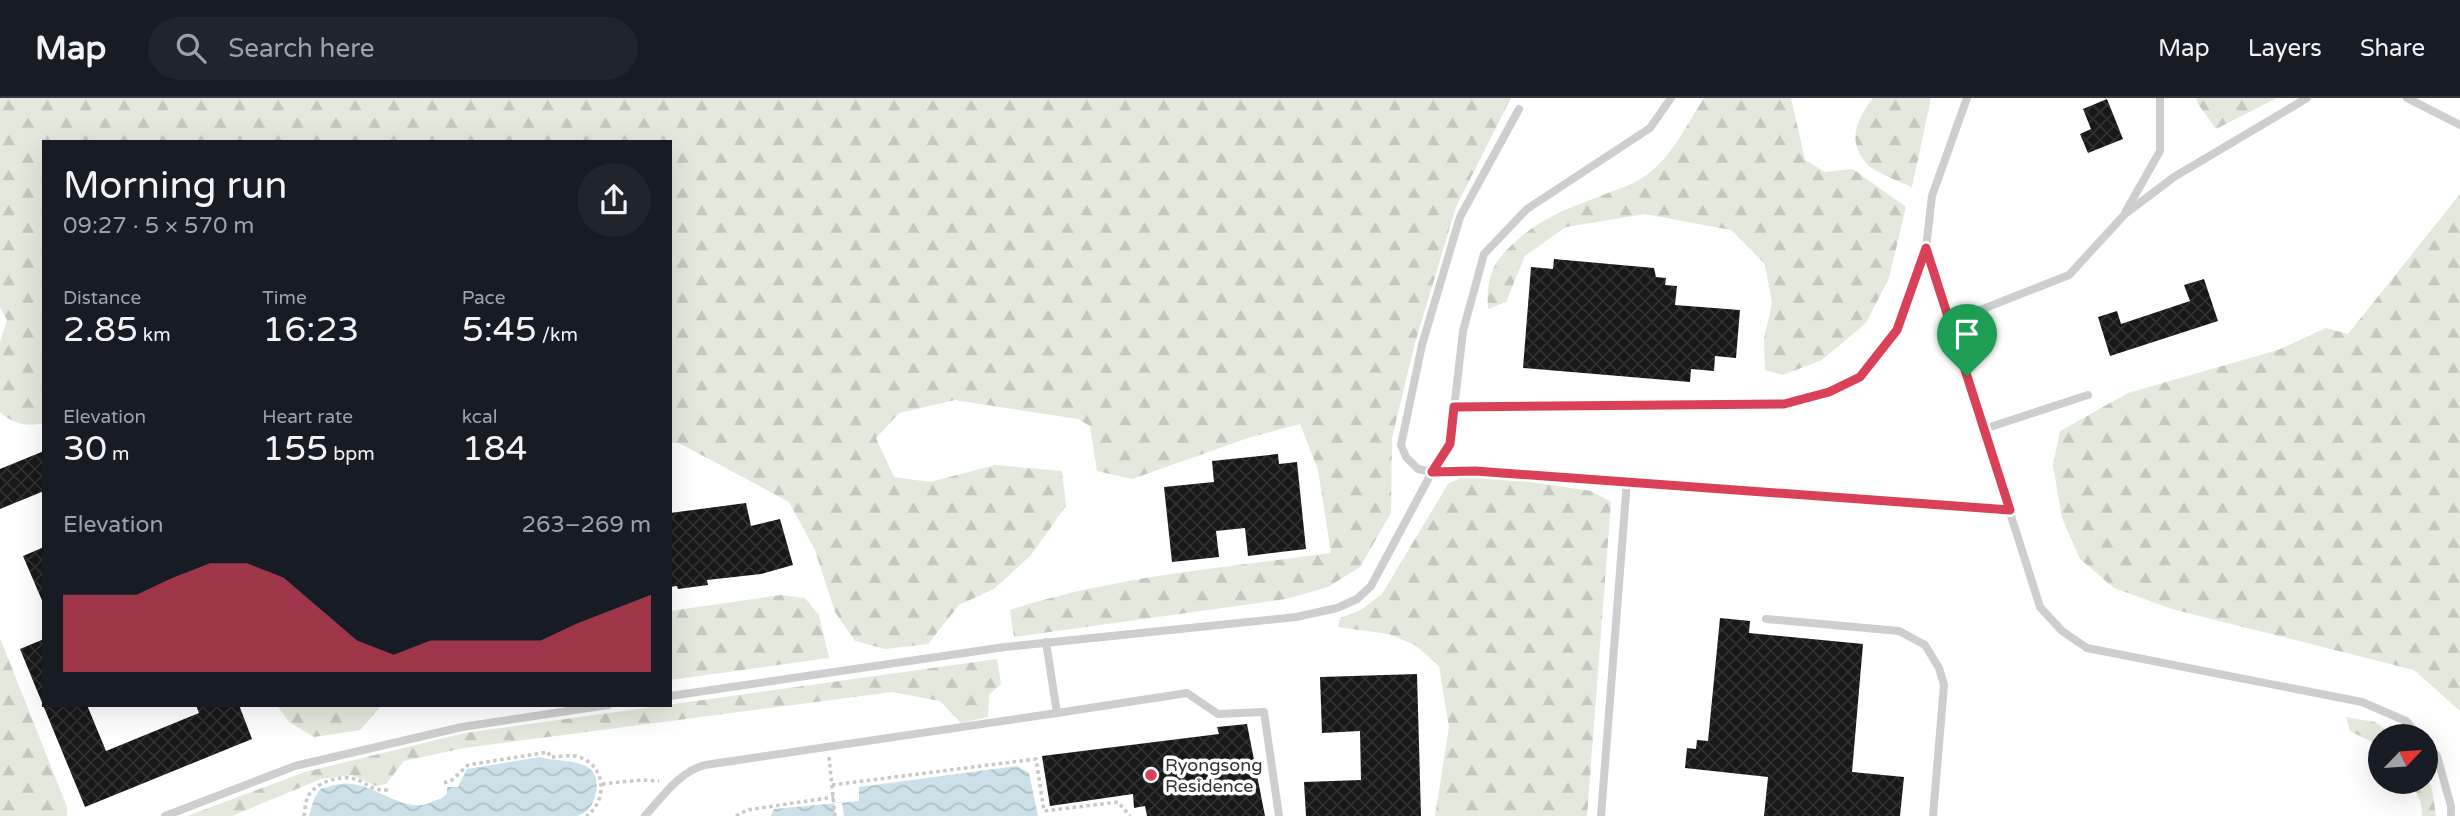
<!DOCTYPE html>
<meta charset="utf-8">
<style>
:root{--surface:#171b24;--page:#20242c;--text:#f1f3f6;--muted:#9ea1a6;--line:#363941;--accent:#d94158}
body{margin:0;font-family:"Varela Round",sans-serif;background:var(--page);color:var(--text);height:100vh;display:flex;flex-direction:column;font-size:26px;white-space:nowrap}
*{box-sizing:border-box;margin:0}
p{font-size:23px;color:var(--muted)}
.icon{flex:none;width:38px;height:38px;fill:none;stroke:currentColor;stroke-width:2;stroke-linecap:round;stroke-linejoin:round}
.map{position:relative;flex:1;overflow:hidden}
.drawer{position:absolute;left:42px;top:42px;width:630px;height:567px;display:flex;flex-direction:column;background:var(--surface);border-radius:0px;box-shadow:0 7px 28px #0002}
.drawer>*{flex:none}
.needle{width:46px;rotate:65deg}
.fabs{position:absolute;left:2368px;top:626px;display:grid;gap:14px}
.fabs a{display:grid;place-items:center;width:70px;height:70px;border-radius:50%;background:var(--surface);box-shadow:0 7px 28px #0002;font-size:35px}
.pin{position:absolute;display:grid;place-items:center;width:60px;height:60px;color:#fff;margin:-72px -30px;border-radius:50% 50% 50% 0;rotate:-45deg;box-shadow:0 0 7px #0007}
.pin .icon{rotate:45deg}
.round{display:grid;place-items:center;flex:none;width:74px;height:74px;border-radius:37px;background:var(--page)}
.head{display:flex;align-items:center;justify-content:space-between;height:119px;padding:0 21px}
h1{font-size:38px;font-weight:600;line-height:52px}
.figures{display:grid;grid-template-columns:repeat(3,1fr);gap:10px;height:119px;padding:7px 21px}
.figures div{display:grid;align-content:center}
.figures b{font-size:35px;font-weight:600}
.figures small{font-size:19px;font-weight:400}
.figures p{font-size:19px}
.chart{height:196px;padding:14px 21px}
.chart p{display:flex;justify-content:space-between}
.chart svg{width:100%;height:126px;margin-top:7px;fill:var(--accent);opacity:.7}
header{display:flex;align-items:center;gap:42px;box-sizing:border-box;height:98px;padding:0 35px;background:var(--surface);border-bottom:2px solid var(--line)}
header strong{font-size:33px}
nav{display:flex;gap:38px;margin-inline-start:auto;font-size:24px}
.search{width:490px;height:63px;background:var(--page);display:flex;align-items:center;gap:18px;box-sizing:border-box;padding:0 24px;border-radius:38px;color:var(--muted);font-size:26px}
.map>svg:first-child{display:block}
</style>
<header>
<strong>Map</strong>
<div class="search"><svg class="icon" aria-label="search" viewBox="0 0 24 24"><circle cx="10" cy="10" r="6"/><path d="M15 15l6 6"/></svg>Search here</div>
<nav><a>Map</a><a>Layers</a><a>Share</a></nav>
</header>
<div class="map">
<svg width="2460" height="718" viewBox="0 0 2460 718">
<defs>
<pattern id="forest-firs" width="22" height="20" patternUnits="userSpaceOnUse" patternTransform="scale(1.75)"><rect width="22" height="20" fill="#e4e9dd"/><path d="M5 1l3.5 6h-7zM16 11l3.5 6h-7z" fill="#c4c8be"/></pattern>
<pattern id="water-waves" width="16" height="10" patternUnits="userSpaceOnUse" patternTransform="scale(1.75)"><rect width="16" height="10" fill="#cbe0e8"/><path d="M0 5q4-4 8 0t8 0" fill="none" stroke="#afc1c7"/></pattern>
<pattern id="building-cross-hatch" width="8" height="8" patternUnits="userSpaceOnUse" patternTransform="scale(1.75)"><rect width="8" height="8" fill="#181818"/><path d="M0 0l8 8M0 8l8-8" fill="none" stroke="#313131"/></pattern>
</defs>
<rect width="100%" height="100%" fill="#fff"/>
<path fill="url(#forest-firs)" d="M0,0H1511L1456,109L1415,245L1392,340L1391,415L1360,469L1328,489L1286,501L1014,539L1010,512C1113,478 1223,470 1331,455L1318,372L1300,326L1251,339L1132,381L1097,373L1090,328L1078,321L955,302L899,315L876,340L894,379L930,384L995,367L1062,373L1066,408L1031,457L994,491L959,507L928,546L885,551L855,543L835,514L815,452L789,404L679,345H670V44H44V325C27,329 13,326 0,314V244L7,222L0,209Z
M1704,0H1791L1805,62L1825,74L1853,71L1906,109L1889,180L1866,225L1822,262L1783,277L1765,272L1764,241L1772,205L1765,166L1731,132L1645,116L1566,129L1525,158L1506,204L1488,211C1486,180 1492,165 1514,145C1542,118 1573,109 1608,95C1624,89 1642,83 1655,70C1675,52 1689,23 1704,0Z
M1873,0H1931L1912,89C1901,84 1874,74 1867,66C1846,42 1857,21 1873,0Z
M2196,0H2277L2216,31L2198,6Z
M2460,96V613L2414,572L2172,511L2114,490L2080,461L2062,420L2053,367L2060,333L2128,295L2278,252L2326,230L2348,236Z
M1471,375L1591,393L1611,404L1587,718H1435L1449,629L1439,568L1415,547L1389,536L1338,529L1340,520L1361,512L1382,496L1448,386Z
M781,497L805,500L819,517L829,560L670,582V513Z
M0,540L67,709V718H0Z
M997,561L1001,586L989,597L988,619L961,625L940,603L892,594L464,650L404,663L386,686L376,688L352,677L321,681L232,718H187L305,674L465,635Z
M277,607H382L360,632L314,639L289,624Z
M2346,619L2375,624L2397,639H2380V648L2350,633Z
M2426,677L2432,691L2436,718H2422L2421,705L2412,684H2426Z"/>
<path fill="url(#water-waves)" d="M540,659C563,666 606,657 595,699C592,709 587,715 577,718H309L314,701L320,691C331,688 342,684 353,686C378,689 410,718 433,703L440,701L447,696V689H458L467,671Z
M1017,668L1029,675L1038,718H844L842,704L834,705L835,718H771L774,711L859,703V689Z"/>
<path fill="url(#building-cross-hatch)" d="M2107,1L2123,41L2088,55L2080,36L2091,31L2083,11Z
M1554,161L1654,170L1656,179L1666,180L1665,187L1677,188L1675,207L1740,212L1736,260L1715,258L1714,273L1691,271L1690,284L1523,270L1531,169L1553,171Z
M2204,181L2218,223L2110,258L2098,219L2117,213L2121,226L2190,203L2184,187Z
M44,353V393L0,411V371Z
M1278,356L1279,366L1297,364L1306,451L1248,458L1245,430L1216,433L1219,459L1172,464L1164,389L1214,384L1212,363Z
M746,405L751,428L780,421L793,467L761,476L707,482L708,487L678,491L677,488L670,489V415Z
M44,449V507L23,458Z
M1720,520L1750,523L1749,535L1863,546L1852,674L1904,679L1900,718H1764L1768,679L1685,670L1687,650L1696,651L1697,642L1708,643Z
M44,541V607H43L20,551Z
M1417,576L1421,718H1306L1304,684L1361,682L1360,633L1322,635L1320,579Z
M43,607H87L106,653L199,615L196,607H239L252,641L85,709Z
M1247,626L1265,718H1147L1145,708L1134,710L1133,696L1050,708L1042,658L1219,636L1217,629Z"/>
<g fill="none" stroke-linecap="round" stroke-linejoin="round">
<path stroke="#c8c8c8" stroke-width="3.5" stroke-dasharray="3.5 3.5" stroke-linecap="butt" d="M829,659L835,718
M444,685L452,682L468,667L548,654L550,659C559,659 571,656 579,659C606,667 608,704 586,718
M602,686L641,682L659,683
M832,687L1036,661L1044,713L1118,704L1130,718
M304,718C305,713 305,706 307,701C312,686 336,678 351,680C367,683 368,693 388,692
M736,718L747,712L834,699"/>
<path stroke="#cecece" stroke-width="8" d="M1967,0L1932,98L1926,150L2040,509L2062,533L2087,550L2362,604L2406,623L2420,639
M2407,0L2460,27
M1519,11L1460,119L1422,247L1401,347L1406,359L1418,371L1432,374L1475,373L2010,412
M2126,113L2160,53V0
M1950,224L2069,177L2125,116L2174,79L2307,0
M1454,309L1784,306L1829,294L1860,279L1897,232L1926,150
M1984,331L2088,297
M1766,521L1899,533L1925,547L1939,570L1944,587L1933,718
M1046,544L1057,615L1187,595L1218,616L1264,614L1279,718
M670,598L1005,549L1296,519L1337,510L1357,501L1371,488L1432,374L1450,346L1463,233L1484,156L1527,111L1650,30L1671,0
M2426,645L2437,658L2451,708V718
M165,718L295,668L462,629L608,607
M645,718C663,698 679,674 705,667L1057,615
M1601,718L1627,383"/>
</g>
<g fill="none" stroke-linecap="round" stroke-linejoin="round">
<defs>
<path id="route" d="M1926,150L2010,412L1475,373L1432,374L1450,346L1454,309L1784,306L1829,294L1860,279L1897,232Z"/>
</defs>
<use href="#route" stroke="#fff" stroke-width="14"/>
<use href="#route" stroke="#d94158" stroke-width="9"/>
</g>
<circle fill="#d94158" stroke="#fff" stroke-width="2.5" cx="1151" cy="677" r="7"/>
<g text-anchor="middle" stroke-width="7" stroke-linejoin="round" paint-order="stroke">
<g font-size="18" fill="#313131" stroke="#fff" text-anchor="start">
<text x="1165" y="673">Ryongsong<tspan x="1165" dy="21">Residence</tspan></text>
</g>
</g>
</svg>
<div class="fabs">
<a><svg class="needle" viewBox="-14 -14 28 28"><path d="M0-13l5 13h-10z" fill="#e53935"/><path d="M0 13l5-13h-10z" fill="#9ea1a6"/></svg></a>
</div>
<div class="pin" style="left:1967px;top:278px;background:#1e9e55"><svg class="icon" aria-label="arrive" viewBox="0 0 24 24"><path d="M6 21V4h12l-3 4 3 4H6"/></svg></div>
<section class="drawer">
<div class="head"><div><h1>Morning run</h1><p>09:27 · 5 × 570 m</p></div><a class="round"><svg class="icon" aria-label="share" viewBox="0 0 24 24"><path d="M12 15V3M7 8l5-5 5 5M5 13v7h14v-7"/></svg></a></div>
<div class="figures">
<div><p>Distance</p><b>2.85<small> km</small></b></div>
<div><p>Time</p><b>16:23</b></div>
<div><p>Pace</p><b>5:45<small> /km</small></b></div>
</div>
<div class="figures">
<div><p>Elevation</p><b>30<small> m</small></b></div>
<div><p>Heart rate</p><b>155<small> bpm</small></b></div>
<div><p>kcal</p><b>184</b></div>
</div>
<div class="chart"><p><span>Elevation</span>263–269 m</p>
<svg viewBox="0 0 160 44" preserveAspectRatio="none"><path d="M0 44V17L10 17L20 17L30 11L40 6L50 6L60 11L70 22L80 33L90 38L100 33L110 33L120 33L130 33L140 27L150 22L160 17V44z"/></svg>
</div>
</section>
</div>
